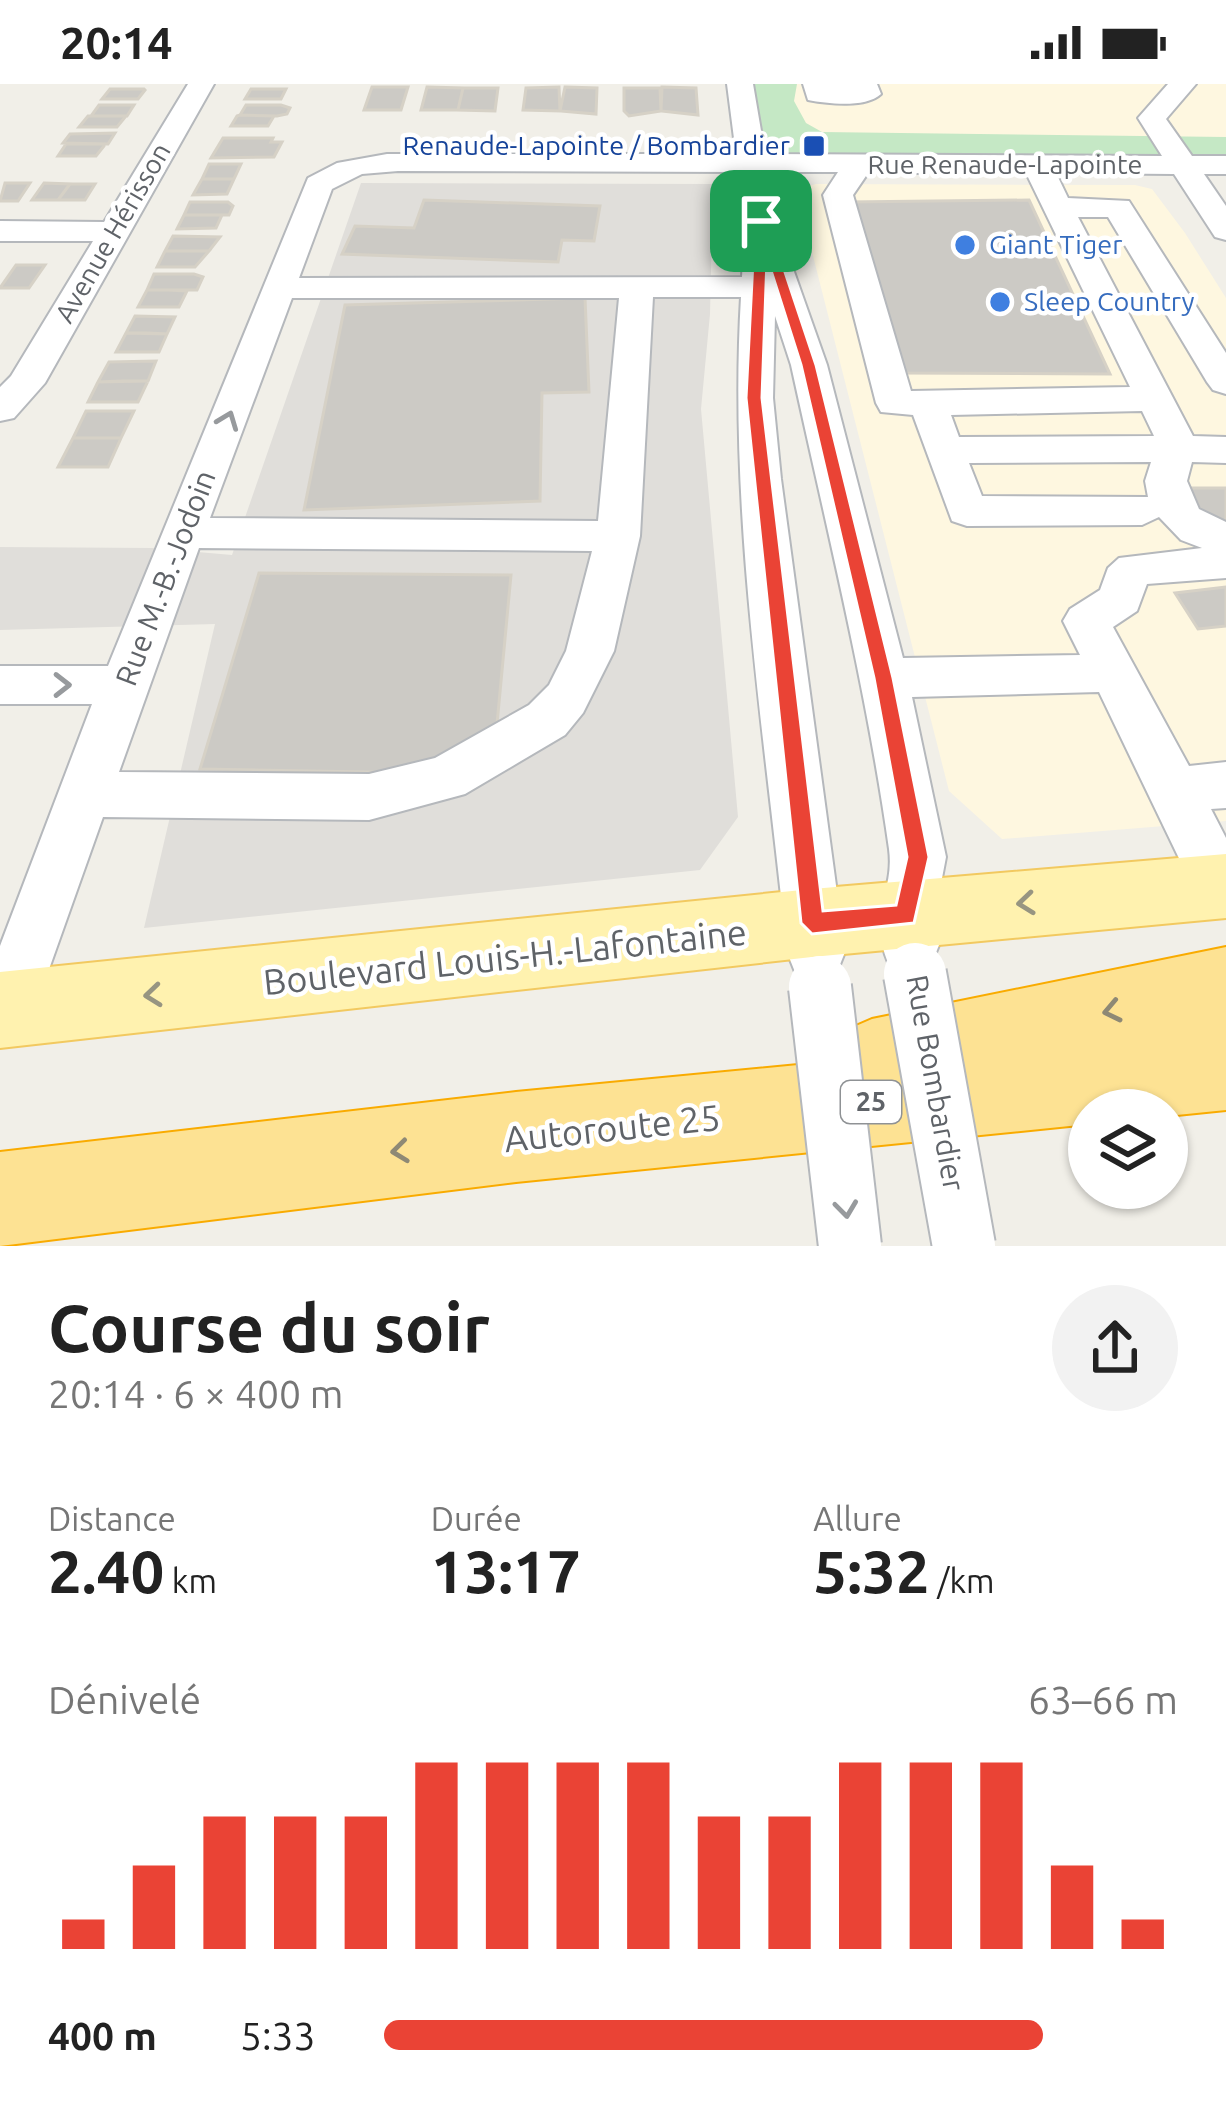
<!DOCTYPE html>
<html lang="fr">
<meta charset="utf-8">
<style>
:root{--surface:#fff;--page:#f2f2f2;--text:#222;--muted:#767676;--accent:#ea4335}
body{margin:0;font-family:Ubuntu,sans-serif;background:var(--page);color:var(--text);height:100vh;display:flex;flex-direction:column;font-size:45px;white-space:nowrap}
*{box-sizing:border-box;margin:0}
p{font-size:39px;color:var(--muted)}
.icon{flex:none;width:66px;height:66px;fill:none;stroke:currentColor;stroke-width:2;stroke-linecap:round;stroke-linejoin:round}
.map{position:relative;height:1162px;overflow:hidden}
.panel{display:flex;flex-direction:column;background:var(--surface);flex:1}
.panel>*{flex:none}
.controls{position:absolute;left:1068px;top:1005px;display:grid;gap:24px}
.controls a{display:grid;place-items:center;width:120px;height:120px;border-radius:50%;background:var(--surface);box-shadow:0 3px 9px #0004;font-size:60px}
.pin{position:absolute;display:grid;place-items:center;width:102px;height:102px;color:#fff;margin:-51px;border-radius:24px;box-shadow:0 6px 18px #0006}
.round{display:grid;place-items:center;flex:none;width:126px;height:126px;border-radius:63px;background:var(--page)}
.summary{display:flex;align-items:center;justify-content:space-between;height:204px;padding:0 48px}
h1{font-size:66px;font-weight:700;line-height:90px}
.metrics{display:grid;grid-template-columns:repeat(3,1fr);gap:18px;height:204px;padding:12px 48px}
.metrics div{display:grid;align-content:center}
.metrics b{font-size:60px;font-weight:700}
.metrics small{font-size:33px;font-weight:400}
.metrics p{font-size:33px}
.chart{height:336px;padding:24px 48px}
.chart p{display:flex;justify-content:space-between}
.chart svg{width:100%;height:216px;margin-top:12px;stroke:var(--accent);stroke-width:6}
ul{padding:0 48px;list-style:none;font-size:39px}
li{display:grid;grid-template-columns:192px 144px 1fr;align-items:center;height:90px}
li i{height:30px;border-radius:15px;background:var(--accent)}
.status{display:flex;justify-content:space-between;align-items:center;height:84px;padding:0 60px;background:var(--surface);direction:ltr}
.status svg{height:33px;fill:currentColor}
.map>svg:first-child{display:block}
</style>
<div class="status"><b>20:14</b><svg viewBox="0 0 49 12"><path d="M0 12V9h3v3zM5 12V6h3v6zM10 12V3h3v9zM15 12V0h3v12zM26 1h20v11H26zM47 4h2v5h-2z"/></svg></div>
<div class="map">
<svg width="1226" height="1162" viewBox="0 0 1226 1162">
<rect width="100%" height="100%" fill="#f1efe8"/>
<path fill="#fef7e0" d="M740,0H1226V81L754,79Z
M816,100L1135,101L1152,105L1185,149L1226,214V737L1002,755L949,707L796,105Z"/>
<path fill="#e0deda" d="M361,99L713,100L710,230L701,325L738,733L700,786L144,844L215,540L0,546V463L152,464L232,471Z"/>
<path fill="#c5e8c5" d="M740,0H797L794,17L806,39L822,48L1226,53V82L754,79Z"/>
<path fill="#cccac5" stroke="#d6d1c6" stroke-width="3" d="M372,3H408L401,26H364Z
M427,3L463,4L458,26H421Z
M559,3L560,27L523,26L526,4Z
M565,3L597,4L596,30L560,27Z
M662,3L696,4L698,31L661,27Z
M463,4H498L495,27L458,26Z
M624,4H660L661,27L629,32L624,27Z
M110,5H144L145,6L138,15H102Z
M251,5H286L281,15H245Z
M99,21H134L127,32H91Z
M246,21H281L290,24L287,30L277,32L240,31Z
M88,32H126L117,43H79Z
M237,32L240,31L274,32L268,42H231Z
M115,49L108,60L63,59L70,50Z
M223,54H273L271,58H282L274,73L211,74Z
M66,60H104V62L96,72H58Z
M209,80H241L234,95H202Z
M202,95H234L227,110L193,111Z
M5,99H30L18,117H0Z
M44,99L70,100L58,116H32Z
M70,100H95L85,116H58Z
M424,116L600,122L594,157L562,156L558,178L342,170L355,142L414,144Z
M1029,116L1110,290L900,289L849,118Z
M190,118H228L233,122L229,131H184Z
M184,131H222L216,144L177,145Z
M173,152L220,153L209,167H165Z
M165,167H209L195,183H157Z
M16,181H45L29,204H0Z
M154,190H194L203,193L197,206H147Z
M147,206H168L187,207L179,223H138Z
M585,214L589,308L542,309L540,417L304,426L345,221Z
M135,232L175,233L167,250L126,249Z
M126,249H147L167,250L159,268H116Z
M156,277L148,297L98,298L109,278Z
M123,297H148L138,318H88L98,298Z
M86,327H134L121,354H73Z
M73,354H121L108,383H58Z
M1188,404H1226V439H1205Z
M259,489L511,491L497,640L422,689L200,685Z
M1226,503V542L1198,545L1175,509Z"/>
<g fill="none" stroke-linecap="round" stroke-linejoin="round">
<defs>
<path id="minor" d="M188,0H214L45,299L14,334L0,337V303L11,292L93,157H0V137L104,138Z
M727,0H753L765,70L1162,72L1138,34L1168,0H1196L1166,35L1192,72H1226V90H1204L1226,122V156L1215,153L1174,90L1056,89L1068,114L1129,117L1226,269V310L1213,306L1207,298L1108,133H1078L1193,352L1226,353V379L1192,378L1187,397L1199,425L1226,438V494L1147,500L1137,527L1113,543L1189,682L1226,678V724L1211,725L1226,754V826L1201,820L1099,608L912,613L946,773L935,831L939,861L931,881L910,889L889,881C866,827 895,810 889,765C866,602 826,442 791,281L775,232L773,314L781,395L845,868L837,888L816,896L795,888L787,868C765,651 728,431 741,213H653L640,452L614,567L583,629L565,651L465,710L369,736L103,733L27,947L6,956L0,954V862L92,620H0V582H108L308,94L337,79L387,70H736ZM398,87L739,88L745,137L742,193L299,194L332,105L362,90ZM768,88H838L823,111L876,319L881,328L913,331L952,437L967,442L1142,441L1159,433L1181,456L1202,464L1119,474L1108,484L1100,506L1070,525L1063,537L1080,571L903,574L827,281L786,165L776,157ZM868,89H1026L1130,303L911,307L853,111ZM292,214H619L598,437L210,434ZM1142,327L1154,352L959,353L951,331ZM1151,378L1145,397L1148,413L982,412L969,379ZM199,464L592,467L566,567L549,601L529,621L435,674L369,690L119,688Z
M803,0H877L881,10C866,24 829,20 808,16Z"/>
<path id="major" d="M1226,770V834L812,873L0,964V888L812,805Z"/>
<path id="highway" d="M1226,863V1026L1167,1032V1026H1089V1040L516,1098L0,1162V1068L516,1008L829,978L842,948L872,935Z"/>
</defs>
<use href="#minor" stroke="#b5b8bc" stroke-width="4"/>
<use href="#major" stroke="#f2c960" stroke-width="4"/>
<use href="#highway" stroke="#f9ab00" stroke-width="4"/>
<use href="#minor" fill="#fff" fill-rule="evenodd"/>
<use href="#major" fill="#fff2af" fill-rule="evenodd"/>
<use href="#highway" fill="#fde293" fill-rule="evenodd"/>
<defs>
<path id="minor-bridge" d="M915,890L964,1162
M820,903L850,1162"/>
</defs>
<use href="#minor-bridge" stroke="#b5b8bc" stroke-width="66" stroke-linecap="butt"/>
<use href="#minor-bridge" stroke="#fff" stroke-width="62"/>
</g>
<defs><path id="oneway-chevron" d="M-2-3.5L2.5 0L-2 3.5" fill="none" stroke-width="1.6" stroke-linecap="round" stroke-linejoin="round" transform="scale(3)"/></defs>
<g stroke="#979a9d">
<use href="#oneway-chevron" transform="translate(228 336) rotate(-69)"/>
<use href="#oneway-chevron" transform="translate(62 601)"/>
<use href="#oneway-chevron" transform="translate(846 1125) rotate(83)"/>
</g>
<g stroke="#979581">
<use href="#oneway-chevron" transform="translate(1026 819) rotate(174)"/>
<use href="#oneway-chevron" transform="translate(153 911) rotate(174)"/>
</g>
<g stroke="#8e8975">
<use href="#oneway-chevron" transform="translate(1112 927) rotate(168)"/>
<use href="#oneway-chevron" transform="translate(400 1067) rotate(173)"/>
</g>
<path fill="#ea4335" stroke="#fff" stroke-width="3" fill-rule="evenodd" d="M761,134L768,137L816,281L893,594L929,773L914,839L812,850L801,839L746,314L755,137ZM767,174L801,281L874,594L907,773L896,821L823,827L762,314Z"/>
<rect fill="#1a4fb4" stroke="#fff" stroke-width="4.5" x="802" y="50" width="24" height="24" rx="6"/>
<g fill="#3f7fe0" stroke="#fff" stroke-width="4.5">
<circle cx="965" cy="161" r="12"/>
<circle cx="1000" cy="218" r="12"/>
</g>
<g text-anchor="middle" stroke-width="9" stroke-linejoin="round" paint-order="stroke">
<g font-size="27" fill="#164399" stroke="#fff" text-anchor="end">
<text x="790" y="71">Renaude-Lapointe / Bombardier</text>
</g>
<g font-size="27" fill="#5f6368" stroke="#fff">
<text x="1005" y="90">Rue Renaude-Lapointe</text>
<text transform="translate(113 149) rotate(-60)" y="9">Avenue Hérisson</text>
</g>
<g font-size="27" fill="#366cbe" stroke="#fff" text-anchor="start">
<text x="989" y="170">Giant Tiger</text>
<text x="1024" y="227">Sleep Country</text>
</g>
<rect fill="#fff" stroke="#8f9295" stroke-width="3" x="841" y="997" width="60" height="42" rx="9"/>
<g font-size="27" font-weight="bold" fill="#5f6368">
<text x="871" y="1027">25</text>
</g>
<g font-size="30" fill="#5f6368" stroke="#fff">
<text transform="translate(166 494) rotate(-69)" y="10">Rue M.-B.-Jodoin</text>
<text transform="translate(935 999) rotate(80)" y="10">Rue Bombardier</text>
</g>
<g font-size="36" fill="#5f6368" stroke="#fff">
<text transform="translate(505 873) rotate(-6)" y="13">Boulevard Louis-H.-Lafontaine</text>
<text transform="translate(612 1044) rotate(-6)" y="13">Autoroute 25</text>
</g>
</g>
</svg>
<div class="controls">
<a><svg class="icon" aria-label="layers" viewBox="0 0 24 24"><path d="M12 4l9 5-9 5-9-5zM3 14l9 5 9-5"/></svg></a>
</div>
<div class="pin" style="left:761px;top:137px;background:#1e9e55"><svg class="icon" aria-label="arrive" viewBox="0 0 24 24"><path d="M6 21V4h12l-3 4 3 4H6"/></svg></div>
</div>
<section class="panel">
<div class="summary"><div><h1>Course du soir</h1><p>20:14 · 6 × 400 m</p></div><a class="round"><svg class="icon" aria-label="share" viewBox="0 0 24 24"><path d="M12 15V3M7 8l5-5 5 5M5 13v7h14v-7"/></svg></a></div>
<div class="metrics">
<div><p>Distance</p><b>2.40<small> km</small></b></div>
<div><p>Durée</p><b>13:17</b></div>
<div><p>Allure</p><b>5:32<small> /km</small></b></div>
</div>
<div class="chart"><p><span>Dénivelé</span>63–66 m</p>
<svg viewBox="0 0 160 44" preserveAspectRatio="none"><path d="M5 44V38M15 44V27M25 44V17M35 44V17M45 44V17M55 44V6M65 44V6M75 44V6M85 44V6M95 44V17M105 44V17M115 44V6M125 44V6M135 44V6M145 44V27M155 44V38"/></svg>
</div>
<ul>
<li><b>400 m</b>5:33<i style="width:83%"></i></li>
</ul>
</section>
